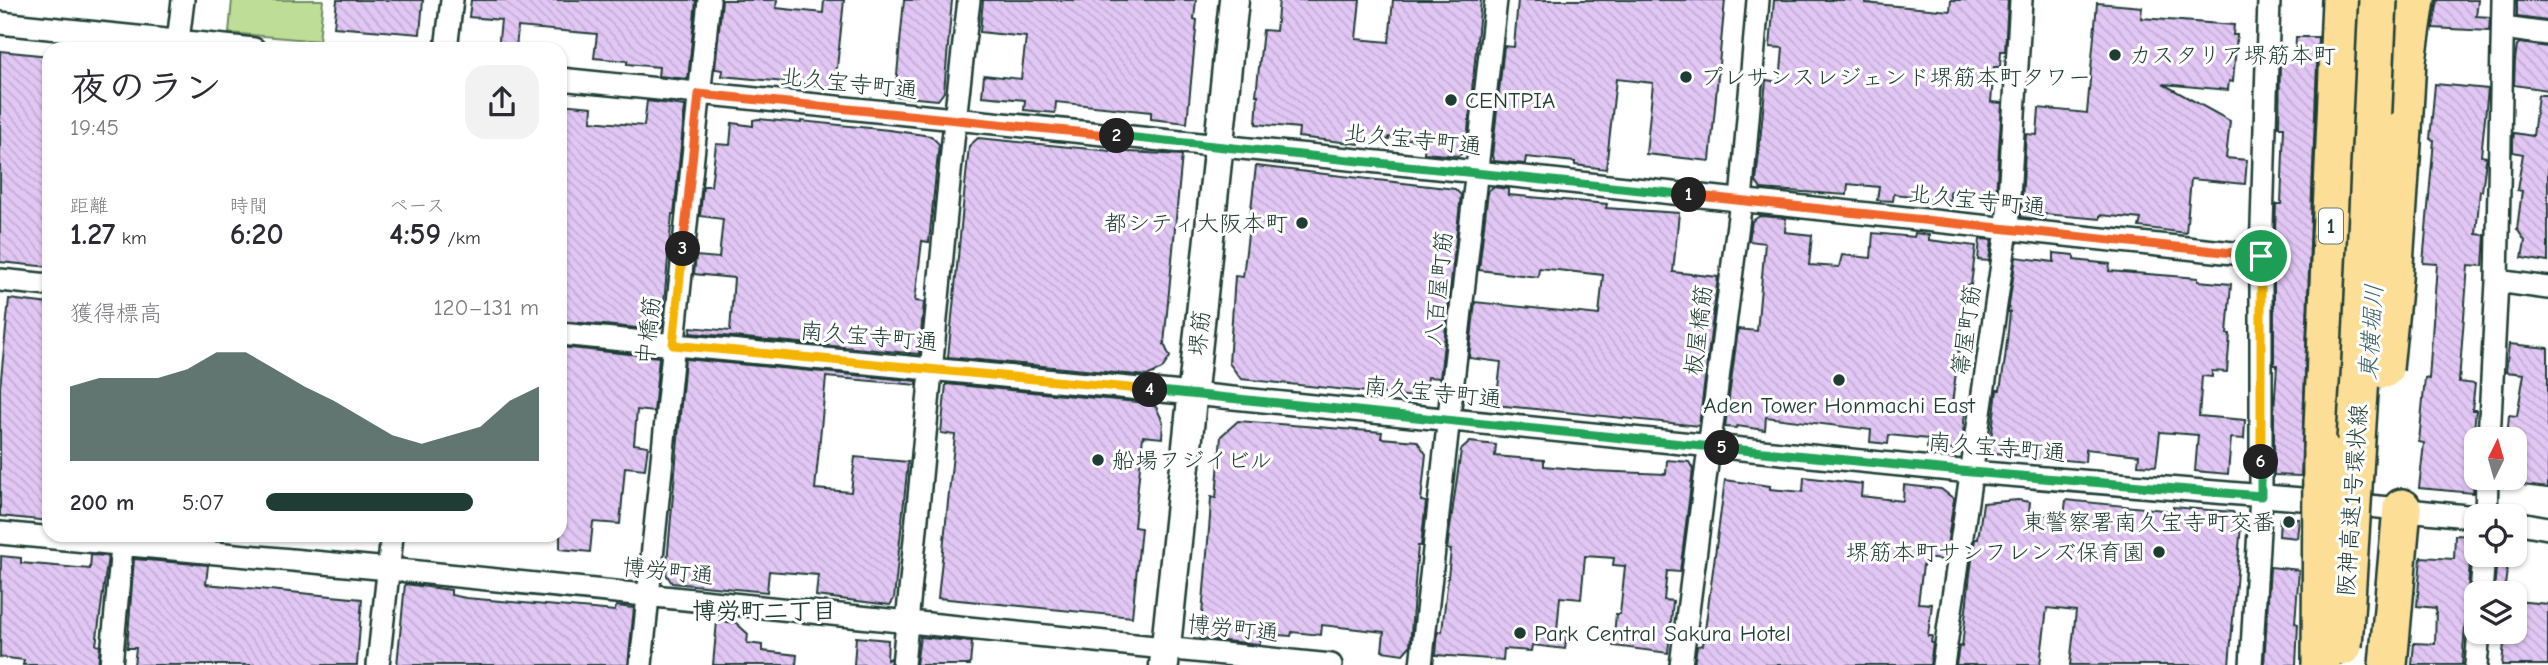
<!DOCTYPE html>
<html lang="ja">
<meta charset="utf-8">
<style>
:root{--surface:#fff;--page:#f2f2f3;--text:#2b2b33;--muted:#7c7c81;--accent:#1f3d34}
body{margin:0;font-family:"Comic Neue","Klee One",sans-serif;background:var(--page);color:var(--text);height:100vh;display:flex;flex-direction:column;font-size:26px;white-space:nowrap}
*{box-sizing:border-box;margin:0}
p{font-size:23px;color:var(--muted)}
.icon{flex:none;width:38px;height:38px;fill:none;stroke:currentColor;stroke-width:2;stroke-linecap:round;stroke-linejoin:round}
.map{position:relative;flex:1;overflow:hidden}
.panel{position:absolute;left:42px;top:42px;width:525px;height:500px;display:flex;flex-direction:column;background:var(--surface);border-radius:21px;box-shadow:0 2px 5px #0004}
.panel>*{flex:none}
.needle{width:46px;rotate:5deg}
.fabs{position:absolute;left:2464px;top:427px;display:grid;gap:14px}
.fabs a{display:grid;place-items:center;width:63px;height:63px;border-radius:14px;background:var(--surface);box-shadow:0 2px 5px #0004;font-size:35px}
.pin{position:absolute;display:grid;place-items:center;width:60px;height:60px;color:#fff;margin:-30px;border:4px solid #fff;border-radius:50%;box-shadow:0 2px 7px #0007}
.km{position:absolute;width:35px;height:35px;margin:-18px;border-radius:50%;background:#222;color:#fff;font-size:19px;line-height:35px;text-align:center}
.round{display:grid;place-items:center;flex:none;width:74px;height:74px;border-radius:21px;background:var(--page)}
.summary{display:flex;align-items:center;justify-content:space-between;height:119px;padding:0 28px}
h1{font-size:38px;font-weight:600;line-height:52px}
.figures{display:grid;grid-template-columns:repeat(3,1fr);gap:10px;height:119px;padding:7px 28px}
.figures div{display:grid;align-content:center}
.figures b{font-size:30px;font-weight:600}
.figures small{font-size:19px;font-weight:400}
.figures p{font-size:19px}
.chart{height:196px;padding:14px 28px}
.chart p{display:flex;justify-content:space-between}
.chart svg{width:100%;height:126px;margin-top:7px;fill:var(--accent);opacity:.7}
ul{padding:0 28px;list-style:none;font-size:23px}
li{display:grid;grid-template-columns:112px 84px 1fr;align-items:center;height:52px}
li i{height:18px;border-radius:9px;background:var(--accent)}
.map>svg:first-child{display:block}
</style>
<div class="map">
<svg width="2548" height="665" viewBox="0 0 2548 665">
<defs>
<pattern id="building-back-hatch" width="6" height="6" patternUnits="userSpaceOnUse" patternTransform="scale(1.75)"><rect width="6" height="6" fill="#e2c7f5"/><path d="M-1 5l2 2M0 0l6 6M5-1l2 2" fill="none" stroke="#c1acd3"/></pattern>
</defs>
<rect width="100%" height="100%" fill="#fff"/>
<filter id="ink" filterUnits="userSpaceOnUse"><feTurbulence type="fractalNoise" baseFrequency=".0143" numOctaves="2"/><feDisplacementMap in="SourceGraphic" scale="14" xChannelSelector="R" yChannelSelector="G"/><feConvolveMatrix kernelMatrix="1 2 1 2 8 2 1 2 1" color-interpolation-filters="sRGB"/></filter>
<g filter="url(#ink)">
<path fill="#bedd96" stroke="#6e8d65" stroke-width="2" d="M232,0H323L319,41L229,33Z"/>
<path fill="url(#building-back-hatch)" stroke="#1f3d34" stroke-width="2" d="M337,0H423L420,34L334,27Z
M471,0H696L688,79L658,76L659,67L627,64V61L594,58L597,34L518,27L516,49H498L501,20L469,17Z
M722,0H777L776,8L823,13L824,0H844L835,87L722,76L723,70L715,69Z
M904,0H952L944,92L938,100L895,96Z
M983,0H1196L1194,19L1197,20L1187,123L1151,119V112L1056,102L1055,113L1024,110L1025,100L982,96L984,75L1021,79L1026,37L980,32Z
M1279,0H1360L1356,39L1389,42L1393,0H1481L1466,151L1458,156L1424,153L1425,141L1389,137V140L1359,137V144L1298,137L1299,128L1256,124L1258,95H1256L1263,30L1276,31Z
M1518,0H1725L1710,161L1646,154L1653,83L1616,79L1606,169L1575,165V162L1526,157L1525,164L1494,161L1492,156L1504,46L1514,47Z
M1774,0H1865V3L1950,11L1951,0H2008L2005,51H2001L2000,67H1994L1991,102L2002,103L1996,195L1950,191V200L1894,194L1893,201L1877,200L1879,187L1848,184L1847,195L1761,189L1756,182L1766,80L1780,82L1783,48L1770,47Z
M2438,0H2478L2476,16L2490,17L2489,31L2433,28Z
M2517,0H2548V21L2517,17Z
M2097,3L2142,7L2141,18L2234,25L2233,35H2237L2233,82L2229,81L2228,90L2163,84L2230,121L2226,158L2247,160L2245,184L2191,179L2186,233L2139,227L2141,219L2100,215V219L2045,214L2044,220L2021,217L2026,134L2037,135L2039,108L2087,113Z
M2296,37H2318L2301,476L2274,475V412L2277,365H2274V256L2276,204H2281L2284,127H2279L2280,61H2295Z
M2520,43L2548,47V90L2514,85L2515,60L2517,45Z
M0,51L49,56V267L0,262Z
M2435,84L2488,89L2481,156L2487,157L2486,160L2482,191H2480L2476,234L2485,235L2483,266L2468,265L2459,382L2475,384L2472,410H2476L2474,430L2476,431V456L2473,493L2419,488L2424,443L2419,442L2425,378L2429,379L2437,264L2423,263L2434,140L2430,139Z
M2538,95H2548V262L2522,258L2525,241L2517,229L2522,191L2517,190L2523,154L2513,152V141L2514,133L2533,136Z
M647,101L685,106L674,214H672L662,326L659,330L560,321V104L592,107L591,121L644,126Z
M758,119L801,123V121L889,130L931,136L939,144L929,242L922,241L915,301L924,302L919,354L690,333L691,327L730,331L734,278L694,274L696,256L719,258L723,219L700,216L703,186H711L716,144L730,145L732,123L753,126V120Z
M978,138L1111,151L1182,155L1164,344L1170,357L1162,369L1147,376L948,357L969,146Z
M1256,166L1455,189L1461,195L1440,378L1428,377L1425,398L1241,379L1229,363L1235,276L1243,277Z
M1493,187L1508,189V195L1607,204L1606,208L1679,213L1673,272L1718,277L1699,426L1496,405L1501,362L1469,358L1475,302L1599,315L1603,275L1539,268L1538,277L1479,270L1488,191Z
M1760,216L1786,218L1785,232L1812,235L1809,265L1839,267L1842,255L1871,258L1873,233L1914,237L1915,233L1929,235V240L1976,246L1971,285H1967L1952,404L1959,405L1958,412H1965L1962,445L1954,450L1927,448L1928,439L1889,435L1888,444L1870,442L1871,430L1766,417L1765,430L1737,426L1736,428L1725,427L1738,329L1757,331L1765,243L1749,241L1752,221Z
M1980,239L1992,240L1989,261L1978,260Z
M2054,253L2074,255V260L2110,264L2109,271L2198,278V281L2231,284L2227,334H2230L2227,372L2212,371V377L2202,376L2199,416L2245,420L2244,439L2231,438L2228,474L2195,471L2198,435L2160,432L2156,466L2138,465L2139,455L2086,449L2085,462L1995,453L1990,448L1997,390H2000L2005,359L2010,312H2008L2016,257L2054,262Z
M9,299L49,304V521L0,516V388Z
M2509,344L2548,348V488L2515,484V439H2507L2509,415L2517,416L2524,374L2506,372Z
M560,347L659,357L654,412L637,410L634,444L648,446L645,469L625,467L620,524L593,522L590,552L560,549Z
M685,359L917,381V385L826,377L815,489L851,492L855,457L908,462L894,599L890,605L816,596L818,575L769,571L767,592L672,583L666,574Z
M946,384L1148,403L1156,407L1163,422L1162,438L1143,436L1134,527L1141,528L1132,617L938,598L955,435L941,433Z
M1238,421L1382,432L1381,438L1417,441L1426,454L1421,501L1426,502L1421,546H1418L1410,646L1403,654L1382,651L1384,632L1322,625L1321,635L1292,632L1291,636L1261,634L1260,644L1200,639L1210,517L1211,497L1216,498L1221,436Z
M1470,442L1496,445L1495,456L1544,460V466L1594,471L1666,474L1667,460L1689,462L1693,469L1680,572L1667,571L1664,600L1673,601L1668,653L1613,646L1616,614H1620L1625,566L1613,565L1614,558L1585,556L1581,599L1560,597L1557,631L1567,632L1565,649L1532,645L1531,651L1504,649L1503,660L1436,655L1438,631L1442,632L1444,613L1451,550L1447,549L1461,450Z
M1804,477L1862,484L1861,496L1903,501L1904,485L1941,489L1954,499L1946,553H1943L1942,560L1924,558L1918,603L1932,604L1928,636H1932L1931,643H1933L1930,665H1694L1697,646L1703,645L1725,480L1770,486V489L1803,492Z
M2018,500L2030,502L2029,513L2064,517L2066,500L2173,511V507L2233,512L2241,525L2229,665H2070L2076,611L2047,608L2040,665H1956L1959,646L1962,647L1970,574L1975,539H1978L1983,503Z
M2280,518L2299,519L2297,538L2279,536Z
M2455,535L2472,536L2462,665H2412L2414,643L2435,644L2436,608L2417,606L2421,557L2454,559Z
M91,555L108,556L96,645L100,646L98,665H23L24,660L0,657L1,556L21,558V563L90,569Z
M2497,555H2509L2504,593H2494Z
M134,559L208,565L206,584L362,599L357,665H134L136,648H127Z
M2270,567L2299,570L2295,623L2298,624L2296,665H2264Z
M405,584L451,590V595L466,598L615,611L616,606L634,608L628,665H397Z
M2515,601L2548,604V665H2502L2505,632H2515Z
M717,621L736,623L748,634L747,643L762,645V651L797,655L796,665H713Z
M856,637L888,640L887,660L891,658L890,665H854Z
M920,637L972,642L970,665H916Z"/>
<g fill="none" stroke-linecap="round" stroke-linejoin="round">
<defs>
<path id="street" d="M0,23L254,49
M2503,28L2548,34
M177,49L183,0
M446,49L452,0
M560,79L1477,172L2261,256
M0,280L49,285
M2497,281L2548,288
M560,334L1193,394L1971,472L2301,499L2476,517
M2489,439L2497,281L2503,0
M2486,516L2487,478
M2515,522L2548,528
M0,533L389,569L1331,665
M2481,593L2484,555
M111,665L123,536
M378,665L392,536
M641,665L709,0
M903,665L955,120L969,0
M1421,665L1496,0
M1681,665L1741,201L1758,0
M1943,665L2007,230L2021,0
M2251,665L2261,496V256L2269,0
M2476,665L2479,632"/>
<path id="secondary" d="M1164,665L1234,0"/>
<path id="highway" d="M2403,129L2407,60L2416,0
M2322,451L2341,0
M2388,665L2402,508"/>
</defs>
<use href="#street" stroke="#1f3d34" stroke-width="26"/>
<use href="#secondary" stroke="#1f3d34" stroke-width="33"/>
<use href="#highway" stroke="#1f3d34" stroke-width="42"/>
<use href="#street" stroke="#fff" stroke-width="21"/>
<use href="#secondary" stroke="#fff" stroke-width="28"/>
<use href="#highway" stroke="#fcde96" stroke-width="37"/>
<defs>
<path id="highway-bridge" d="M2384,369L2393,279L2403,129
M2343,646L2361,361L2378,0
M2321,665L2322,451"/>
</defs>
<use href="#highway-bridge" stroke="#1f3d34" stroke-width="42" stroke-linecap="butt"/>
<use href="#highway-bridge" stroke="#fcde96" stroke-width="37"/>
</g>
</g>
<g fill="none" stroke-linecap="round" stroke-linejoin="round" filter="url(#ink)">
<defs>
<path id="split-1" d="M1689,195L2261,256"/>
<path id="split-2" d="M1117,136L1689,195"/>
<path id="split-3" d="M683,249L699,94L1117,136"/>
<path id="split-4" d="M683,249L673,345L1150,390"/>
<path id="split-5" d="M1150,390L1722,448"/>
<path id="split-6" d="M1722,448L1971,472L2261,496V462"/>
<path id="split-7" d="M2261,256V462"/>
</defs>
<use href="#split-1" stroke="#fff" stroke-width="14"/>
<use href="#split-2" stroke="#fff" stroke-width="14"/>
<use href="#split-3" stroke="#fff" stroke-width="14"/>
<use href="#split-4" stroke="#fff" stroke-width="14"/>
<use href="#split-5" stroke="#fff" stroke-width="14"/>
<use href="#split-6" stroke="#fff" stroke-width="14"/>
<use href="#split-7" stroke="#fff" stroke-width="14"/>
<use href="#split-1" stroke="#f0652b" stroke-width="9"/>
<use href="#split-2" stroke="#22a559" stroke-width="9"/>
<use href="#split-3" stroke="#f0652b" stroke-width="9"/>
<use href="#split-4" stroke="#f5b400" stroke-width="9"/>
<use href="#split-5" stroke="#22a559" stroke-width="9"/>
<use href="#split-6" stroke="#22a559" stroke-width="9"/>
<use href="#split-7" stroke="#f5b400" stroke-width="9"/>
</g>
<g fill="#1f3d34" stroke="#fff" stroke-width="2.5">
<circle cx="2115" cy="55" r="7"/>
<circle cx="1686" cy="77" r="7"/>
<circle cx="1451" cy="100" r="7"/>
<circle cx="1302" cy="223" r="7"/>
<circle cx="1839" cy="380" r="7"/>
<circle cx="1098" cy="460" r="7"/>
<circle cx="2289" cy="522" r="7"/>
<circle cx="2159" cy="552" r="7"/>
<circle cx="1520" cy="633" r="7"/>
</g>
<g text-anchor="middle" stroke-width="6" stroke-linejoin="round" paint-order="stroke">
<rect fill="#fff" stroke="#627771" stroke-width="2" x="2319" y="208.5" width="24" height="35" rx="5"/>
<g font-size="21" font-weight="bold" fill="#1f3d34">
<text x="2331" y="233">1</text>
</g>
<g font-size="23" fill="#1f3d34" stroke="#fff" text-anchor="start">
<text x="2129" y="63">カスタリア堺筋本町</text>
<text x="1700" y="85">プレサンスレジェンド堺筋本町タワー</text>
<text x="1465" y="108">CENTPIA</text>
<text x="1288" y="231" text-anchor="end">都シティ大阪本町</text>
<text x="1839" y="413" text-anchor="middle">Aden Tower Honmachi East</text>
<text x="1112" y="468">船場フジイビル</text>
<text x="2275" y="530" text-anchor="end">東警察署南久宝寺町交番</text>
<text x="2145" y="560" text-anchor="end">堺筋本町サンフレンズ保育園</text>
<text x="1534" y="641">Park Central Sakura Hotel</text>
</g>
<g font-size="23" fill="#1f3d34" stroke="#fff">
<text transform="translate(849 83) rotate(6)" y="8">北久宝寺町通</text>
<text transform="translate(1413 139) rotate(6)" y="8">北久宝寺町通</text>
<text transform="translate(1977 200) rotate(6)" y="8">北久宝寺町通</text>
<text transform="translate(1438 288) rotate(-84)" y="8">八百屋町筋</text>
<text transform="translate(648 330) rotate(-84)" y="8">中橋筋</text>
<text transform="translate(1698 330) rotate(-83)" y="8">板屋橋筋</text>
<text transform="translate(1966 330) rotate(-82)" y="8">箒屋町筋</text>
<text transform="translate(1199 333) rotate(-84)" y="8">堺筋</text>
<text transform="translate(869 336) rotate(5)" y="8">南久宝寺町通</text>
<text transform="translate(1433 392) rotate(6)" y="8">南久宝寺町通</text>
<text transform="translate(1997 447) rotate(5)" y="8">南久宝寺町通</text>
<text transform="translate(2352 500) rotate(-86)" y="8">阪神高速1号環状線</text>
<text transform="translate(668 571) rotate(6)" y="8">博労町通</text>
<text transform="translate(1233 628) rotate(6)" y="8">博労町通</text>
</g>
<g font-size="24" font-style="italic" fill="#3a6363" stroke="#fff">
<text transform="translate(2371 332) rotate(-86)" y="8">東横堀川</text>
</g>
<g font-size="24" font-weight="bold" fill="#1f3d34" stroke="#fff">
<text x="764" y="619">博労町二丁目</text>
</g>
</g>
</svg>
<div class="fabs">
<a><svg class="needle" viewBox="-14 -14 28 28"><path d="M0-13l5 13h-10z" fill="#e53935"/><path d="M0 13l5-13h-10z" fill="#7c7c81"/></svg></a>
<a><svg class="icon" aria-label="locate" viewBox="0 0 24 24"><circle cx="12" cy="12" r="6"/><path d="M12 2v4M12 18v4M2 12h4M18 12h4"/></svg></a>
<a><svg class="icon" aria-label="layers" viewBox="0 0 24 24"><path d="M12 4l9 5-9 5-9-5zM3 14l9 5 9-5"/></svg></a>
</div>
<div class="pin" style="left:2261px;top:256px;background:#1e9e55"><svg class="icon" aria-label="arrive" viewBox="0 0 24 24"><path d="M6 21V4h12l-3 4 3 4H6"/></svg></div>
<b class="km" style="left:1689px;top:195px">1</b>
<b class="km" style="left:1117px;top:136px">2</b>
<b class="km" style="left:683px;top:249px">3</b>
<b class="km" style="left:1150px;top:390px">4</b>
<b class="km" style="left:1722px;top:448px">5</b>
<b class="km" style="left:2261px;top:462px">6</b>
<section class="panel">
<div class="summary"><div><h1>夜のラン</h1><p>19:45</p></div><a class="round"><svg class="icon" aria-label="share" viewBox="0 0 24 24"><path d="M12 15V3M7 8l5-5 5 5M5 13v7h14v-7"/></svg></a></div>
<div class="figures">
<div><p>距離</p><b>1.27<small> km</small></b></div>
<div><p>時間</p><b>6:20</b></div>
<div><p>ペース</p><b>4:59<small> /km</small></b></div>
</div>
<div class="chart"><p><span>獲得標高</span>120–131 m</p>
<svg viewBox="0 0 160 44" preserveAspectRatio="none"><path d="M0 44V18L10 15L20 15L30 15L40 12L50 6L60 6L70 12L80 18L90 23L100 29L110 35L120 38L130 35L140 32L150 23L160 18V44z"/></svg>
</div>
<ul>
<li><b>200 m</b>5:07<i style="width:76%"></i></li>
</ul>
</section>
</div>
